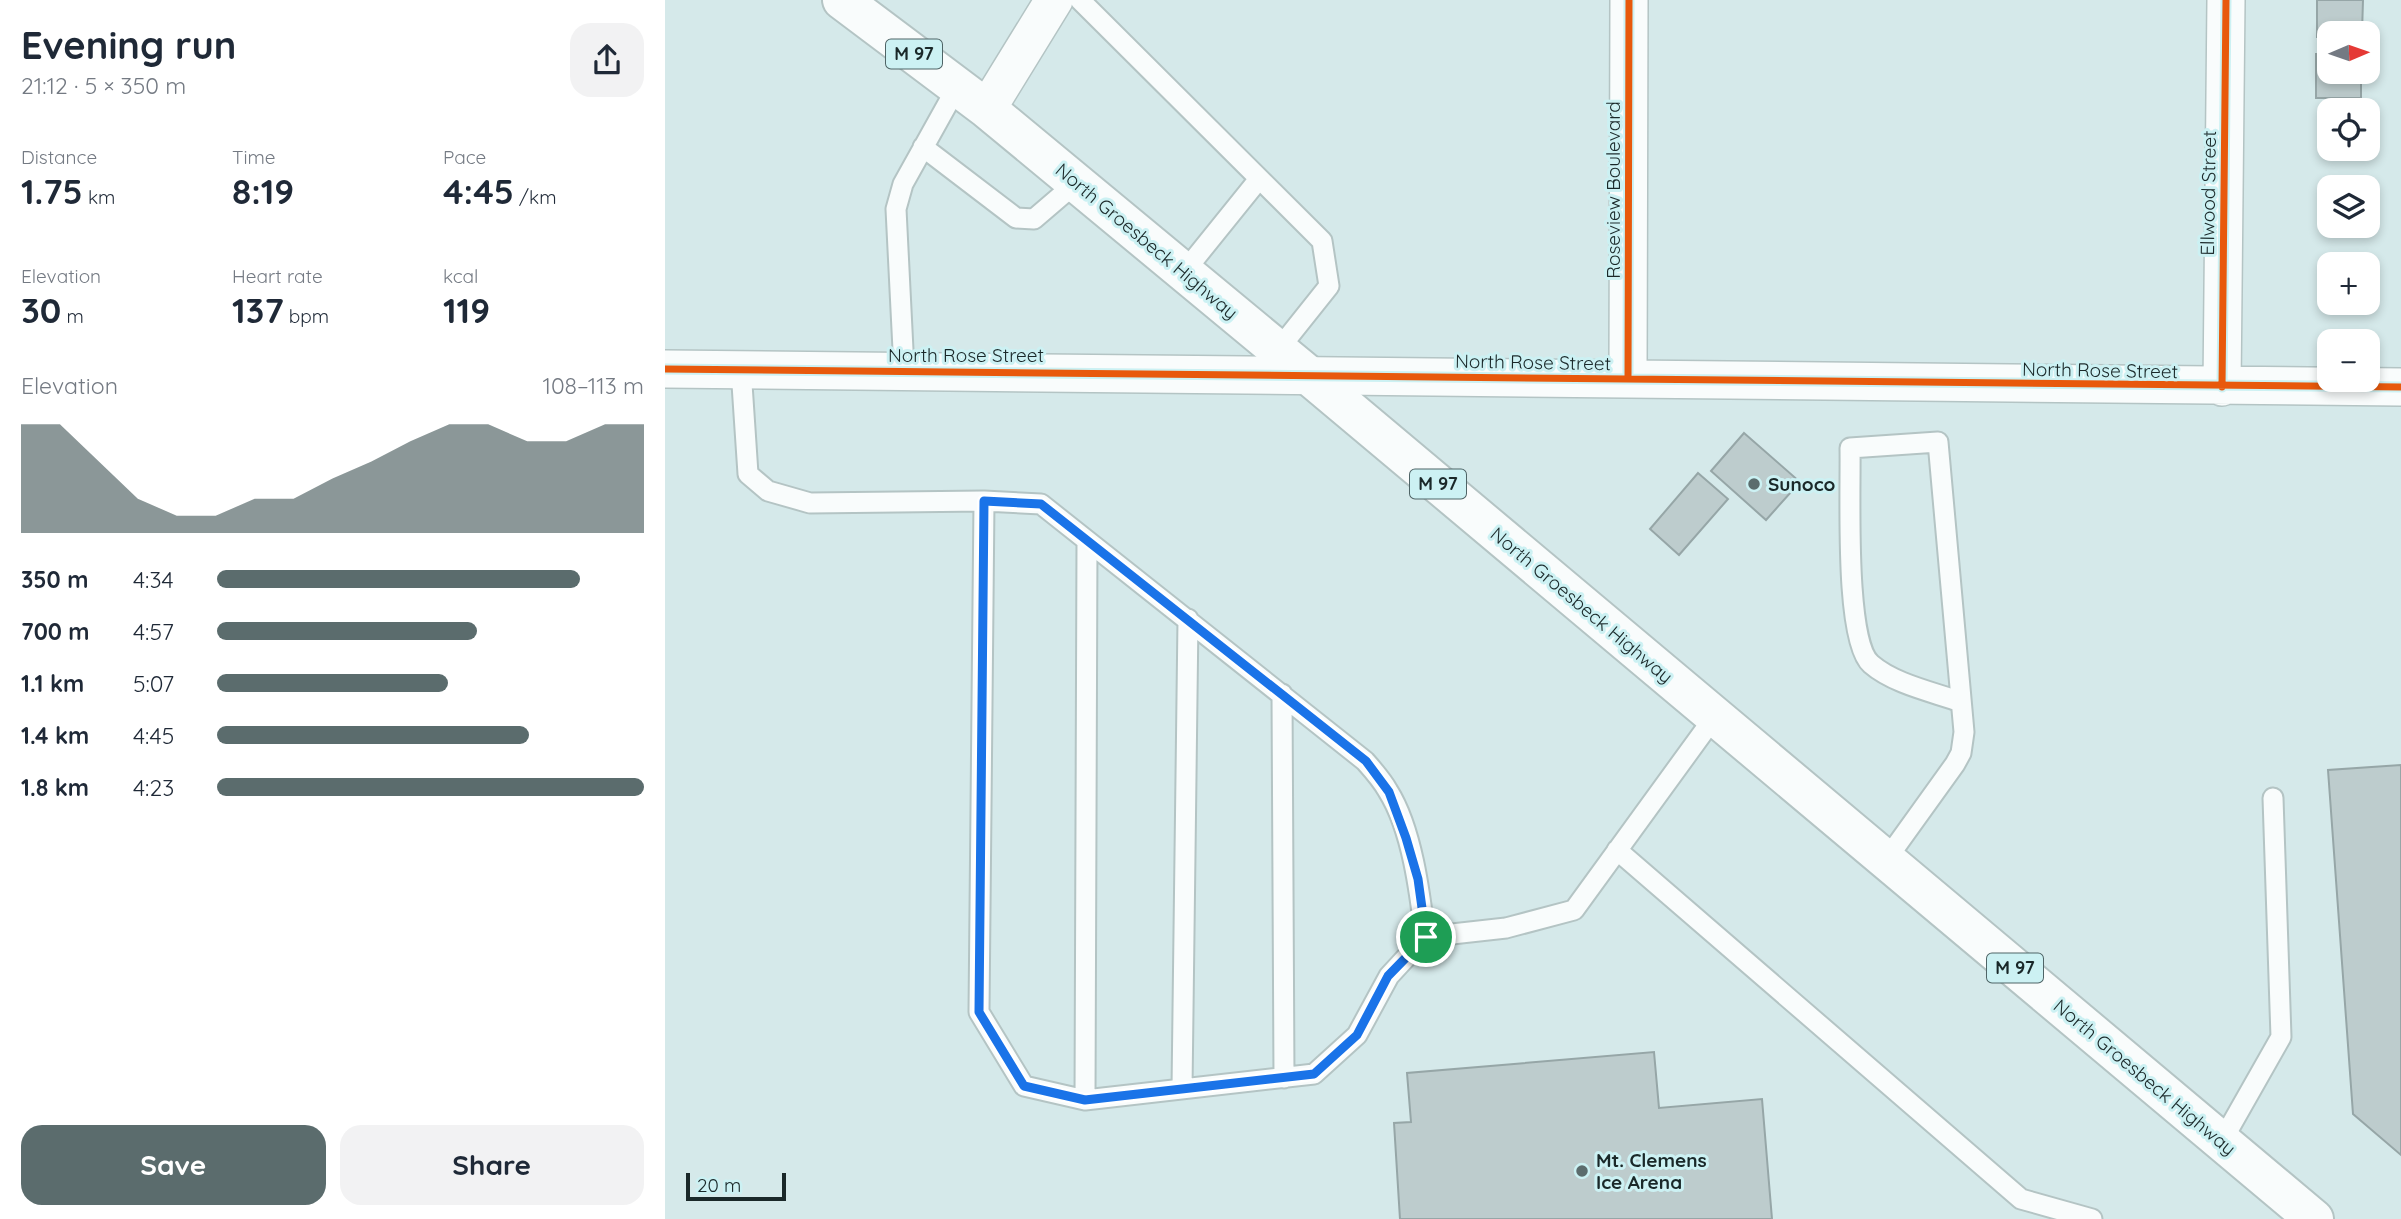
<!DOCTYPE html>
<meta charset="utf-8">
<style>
:root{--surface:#fff;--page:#f2f2f3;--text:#1f2937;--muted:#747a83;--accent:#5b6c6d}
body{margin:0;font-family:Quicksand,sans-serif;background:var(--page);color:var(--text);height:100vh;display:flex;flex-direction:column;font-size:26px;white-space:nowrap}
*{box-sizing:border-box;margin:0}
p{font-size:23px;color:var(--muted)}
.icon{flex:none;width:38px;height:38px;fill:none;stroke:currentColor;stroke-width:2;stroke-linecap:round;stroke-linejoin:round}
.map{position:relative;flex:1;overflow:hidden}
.details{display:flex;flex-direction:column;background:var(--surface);width:665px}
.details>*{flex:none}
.needle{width:46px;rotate:88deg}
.controls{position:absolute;left:1652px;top:21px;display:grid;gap:14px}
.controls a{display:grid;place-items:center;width:63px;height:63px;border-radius:14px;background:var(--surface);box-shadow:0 4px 10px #0003;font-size:35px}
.scale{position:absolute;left:21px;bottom:18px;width:100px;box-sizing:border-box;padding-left:7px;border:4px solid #1a2829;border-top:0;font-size:19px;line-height:24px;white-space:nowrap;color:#1a2829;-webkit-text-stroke:5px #ccf1f3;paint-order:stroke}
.pin{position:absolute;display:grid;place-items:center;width:60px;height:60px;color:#fff;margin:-30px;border:4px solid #fff;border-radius:50%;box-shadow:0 2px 7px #0007}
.round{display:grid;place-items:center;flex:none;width:74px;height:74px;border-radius:21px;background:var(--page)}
.overview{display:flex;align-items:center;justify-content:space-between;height:119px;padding:0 21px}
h1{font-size:38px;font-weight:700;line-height:52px}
.stats{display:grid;grid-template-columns:repeat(3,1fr);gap:10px;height:119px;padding:7px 21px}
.stats div{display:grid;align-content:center}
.stats b{font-size:35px;font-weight:700}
.stats small{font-size:19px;font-weight:400}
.stats p{font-size:19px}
.chart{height:196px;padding:14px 21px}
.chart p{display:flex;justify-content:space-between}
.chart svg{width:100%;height:126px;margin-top:7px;fill:var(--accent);opacity:.7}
.primary-button{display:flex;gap:14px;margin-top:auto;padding:14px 21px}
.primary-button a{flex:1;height:80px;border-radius:21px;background:var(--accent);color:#fff;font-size:28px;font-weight:700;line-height:80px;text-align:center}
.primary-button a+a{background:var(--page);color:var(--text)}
ul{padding:0 21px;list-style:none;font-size:23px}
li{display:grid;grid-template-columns:112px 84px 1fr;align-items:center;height:52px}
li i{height:18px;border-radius:9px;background:var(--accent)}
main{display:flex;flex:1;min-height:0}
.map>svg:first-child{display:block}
</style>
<main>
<section class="details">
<div class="overview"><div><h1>Evening run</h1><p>21:12 · 5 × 350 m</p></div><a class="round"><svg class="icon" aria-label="share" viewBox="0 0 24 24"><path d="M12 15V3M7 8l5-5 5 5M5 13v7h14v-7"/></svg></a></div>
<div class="stats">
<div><p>Distance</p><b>1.75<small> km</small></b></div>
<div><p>Time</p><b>8:19</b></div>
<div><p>Pace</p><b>4:45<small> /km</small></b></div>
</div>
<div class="stats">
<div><p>Elevation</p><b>30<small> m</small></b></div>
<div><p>Heart rate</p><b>137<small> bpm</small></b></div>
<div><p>kcal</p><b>119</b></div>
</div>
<div class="chart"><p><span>Elevation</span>108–113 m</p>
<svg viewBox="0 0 160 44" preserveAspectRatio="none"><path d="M0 44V6L10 6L20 19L30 32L40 38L50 38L60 32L70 32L80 25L90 19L100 12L110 6L120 6L130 12L140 12L150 6L160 6V44z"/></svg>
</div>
<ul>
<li><b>350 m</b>4:34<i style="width:85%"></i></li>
<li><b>700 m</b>4:57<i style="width:61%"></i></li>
<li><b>1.1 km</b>5:07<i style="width:54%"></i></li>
<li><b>1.4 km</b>4:45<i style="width:73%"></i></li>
<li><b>1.8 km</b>4:23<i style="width:100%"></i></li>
</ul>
<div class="primary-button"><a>Save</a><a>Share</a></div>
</section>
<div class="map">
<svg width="1736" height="1219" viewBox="0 0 1736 1219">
<rect width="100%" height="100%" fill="#d5e9ea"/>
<path fill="#bdcccd" stroke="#96a6a7" stroke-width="2" d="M1652,0H1698L1697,33H1664V37H1652Z
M1651,54H1664V72H1696V98H1651Z
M1079,433L1135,482L1101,520L1046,471Z
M1033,473L1063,499L1014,555L985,529Z
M1736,765V1155L1688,1114L1663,770Z
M989,1052L994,1108L1097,1099L1107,1219H735L729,1123L746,1122L742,1073Z"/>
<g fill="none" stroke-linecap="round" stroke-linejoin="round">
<defs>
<path id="service" d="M415,0L657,241L664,286L613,350
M258,147L351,218L369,219L411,183
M519,272L594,179
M76,369L83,474L103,491L145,503L319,501L314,1012L359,1086L420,1100L649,1074L692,1035L724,976L760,937L841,928L909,910L1050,716
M239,370L231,209L238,184L292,87
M319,501L376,504L700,761C708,770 717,780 723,791C747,829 755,893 760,937
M617,694L619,1078
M952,850L1356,1199L1427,1219
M1221,860L1290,764L1296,753L1299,732L1273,442L1185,448C1186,489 1179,641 1206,664C1229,684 1268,692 1296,702
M517,1089L523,619
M420,1100L422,541
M1557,1141L1616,1037L1608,798"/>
<path id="minor" d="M322,109L389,0
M0,369L1736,387
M963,379L964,0
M1557,387L1561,0"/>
<path id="primary" d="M177,0L322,109L642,374L1649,1219"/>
</defs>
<use href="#service" stroke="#b4c4c4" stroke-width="23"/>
<use href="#minor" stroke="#b4c4c4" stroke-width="40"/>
<use href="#primary" stroke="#b4c4c4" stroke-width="42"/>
<use href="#service" stroke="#f9fcfc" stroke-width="19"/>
<use href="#minor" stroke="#f9fcfc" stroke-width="37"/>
<use href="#primary" stroke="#f9fcfc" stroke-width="38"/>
<defs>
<path id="cycleway" d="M0,369L1736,387
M963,379L964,0
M1557,387L1561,0"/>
</defs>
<use href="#cycleway" stroke="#ccf1f3" stroke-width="11"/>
<use href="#cycleway" stroke="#e8590c" stroke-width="7"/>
</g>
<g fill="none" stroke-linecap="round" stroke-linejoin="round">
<defs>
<path id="route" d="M319,501L376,504L701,761L724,792L741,838L753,879L761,937L723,976L692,1035L649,1074L420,1100L359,1086L314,1012Z"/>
</defs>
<use href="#route" stroke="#fff" stroke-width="14"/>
<use href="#route" stroke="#1a73e8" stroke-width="9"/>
</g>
<g fill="#5b6c6d" stroke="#ccf1f3" stroke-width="2.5">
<circle cx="1089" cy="484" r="7"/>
<circle cx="917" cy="1171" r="7"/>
</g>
<g text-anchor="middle" stroke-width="6" stroke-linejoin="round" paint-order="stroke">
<g fill="#ccf1f3" stroke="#4f6466" stroke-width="2">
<rect x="221" y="39.5" width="56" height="29" rx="5"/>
<rect x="745" y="469.5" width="56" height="29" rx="5"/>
<rect x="1322" y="953.5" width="56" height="29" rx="5"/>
</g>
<g font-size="18" font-weight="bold" fill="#1a2829">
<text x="249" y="60">M 97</text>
<text x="773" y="490">M 97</text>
<text x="1350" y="974">M 97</text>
</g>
<g font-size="19" fill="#1a2829" stroke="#ccf1f3">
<text transform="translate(948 190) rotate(-90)" y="7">Roseview Boulevard</text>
<text transform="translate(1543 193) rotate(-89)" y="7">Ellwood Street</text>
<text transform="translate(482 241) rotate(40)" y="7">North Groesbeck Highway</text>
<text x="301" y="362">North Rose Street</text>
<text transform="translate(868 362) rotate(1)" y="7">North Rose Street</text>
<text transform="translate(1435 370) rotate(1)" y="7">North Rose Street</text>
<text transform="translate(917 605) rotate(40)" y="7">North Groesbeck Highway</text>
<text transform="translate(1480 1077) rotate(40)" y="7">North Groesbeck Highway</text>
</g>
<g font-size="19" font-weight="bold" fill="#1a2829" stroke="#ccf1f3" text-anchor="start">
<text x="1103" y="491">Sunoco</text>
<text x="931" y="1167">Mt. Clemens<tspan x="931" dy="22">Ice Arena</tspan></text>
</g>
</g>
</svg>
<div class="controls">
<a><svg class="needle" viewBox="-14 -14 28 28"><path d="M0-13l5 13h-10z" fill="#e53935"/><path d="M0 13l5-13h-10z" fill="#747a83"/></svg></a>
<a><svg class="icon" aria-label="locate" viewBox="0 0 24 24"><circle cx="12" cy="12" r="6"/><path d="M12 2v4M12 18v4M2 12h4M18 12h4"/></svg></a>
<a><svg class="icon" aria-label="layers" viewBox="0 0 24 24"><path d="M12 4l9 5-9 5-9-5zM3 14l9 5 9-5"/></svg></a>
<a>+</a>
<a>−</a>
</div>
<div class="scale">20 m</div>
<div class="pin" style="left:761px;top:937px;background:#1e9e55"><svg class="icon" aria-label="arrive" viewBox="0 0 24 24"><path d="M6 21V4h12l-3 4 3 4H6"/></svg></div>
</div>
</main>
